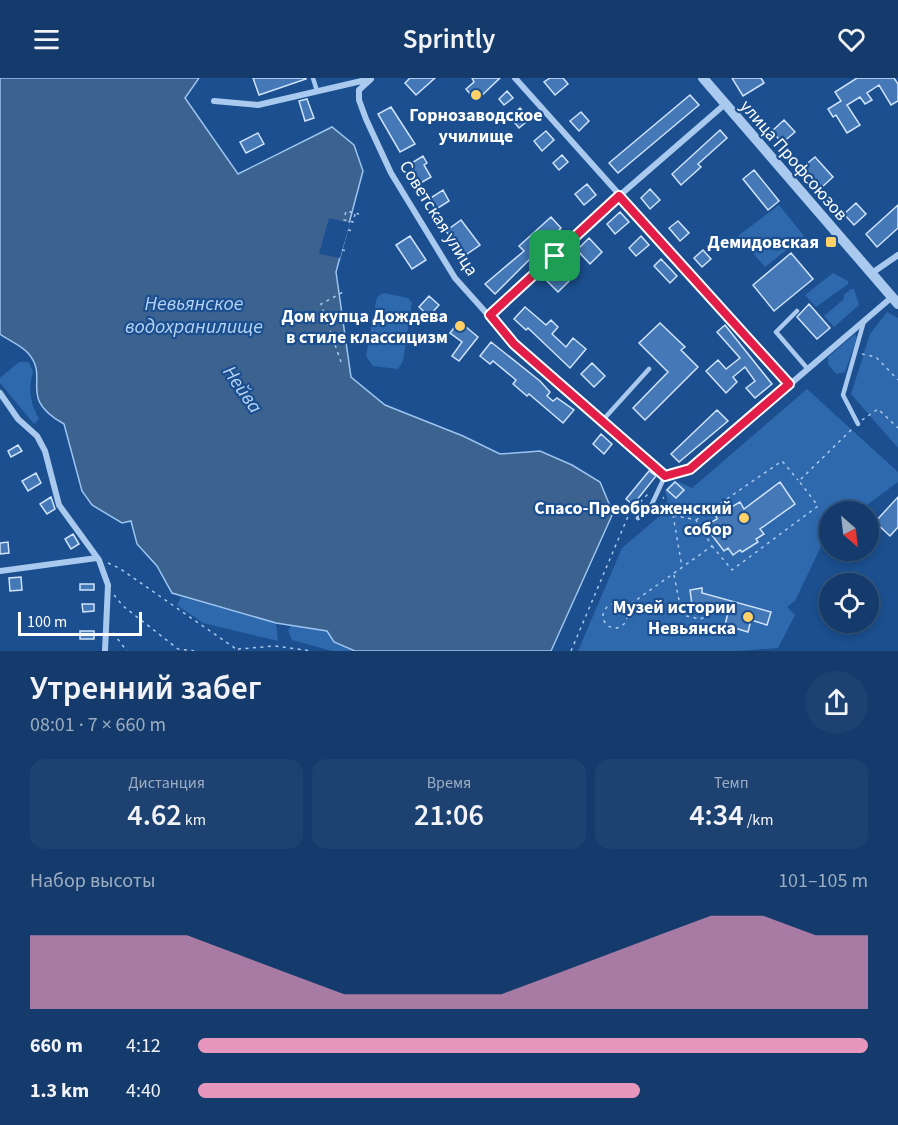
<!DOCTYPE html>
<html lang="ru">
<meta charset="utf-8">
<style>
:root{--surface:#143b6b;--page:#1d4271;--text:#f1f3f6;--muted:#9dadc1;--line:#33557e;--accent:#e797bd}
body{margin:0;font-family:"Source Sans 3",sans-serif;background:var(--page);color:var(--text);height:100vh;display:flex;flex-direction:column;font-size:22px;white-space:nowrap}
*{box-sizing:border-box;margin:0}
p{font-size:20px;color:var(--muted)}
.icon{flex:none;width:33px;height:33px;fill:none;stroke:currentColor;stroke-width:2;stroke-linecap:round;stroke-linejoin:round}
.map{position:relative;height:573px;overflow:hidden}
.sheet{display:flex;flex-direction:column;background:var(--surface);flex:1}
.sheet>*{flex:none}
.needle{width:39px;rotate:152deg}
.tools{position:absolute;left:819px;top:423px;display:grid;gap:12px}
.tools a{display:grid;place-items:center;width:60px;height:60px;border-radius:50%;background:var(--surface);box-shadow:0 3px 9px #0003,0 0 0 2px var(--line);font-size:30px}
.scale{position:absolute;left:18px;bottom:15px;width:124px;box-sizing:border-box;padding-left:6px;border:3px solid #fff;border-top:0;font-size:16px;line-height:21px;white-space:nowrap;color:#fff;-webkit-text-stroke:4px #1b4f8f;paint-order:stroke}
.pin{position:absolute;display:grid;place-items:center;width:51px;height:51px;color:#fff;margin:-26px;border-radius:12px;box-shadow:0 3px 9px #0006}
.round{display:grid;place-items:center;flex:none;width:63px;height:63px;border-radius:32px;background:var(--page)}
.headline{display:flex;align-items:center;justify-content:space-between;height:102px;padding:0 30px}
h1{font-size:33px;font-weight:600;line-height:45px}
.figures{display:grid;grid-template-columns:repeat(3,1fr);gap:9px;height:102px;padding:6px 30px}
.figures div{display:grid;align-content:center;border-radius:15px;background:var(--page);text-align:center}
.figures b{font-size:30px;font-weight:600}
.figures small{font-size:16px;font-weight:400}
.figures p{font-size:16px}
.chart{height:168px;padding:12px 30px}
.chart p{display:flex;justify-content:space-between}
.chart svg{width:100%;height:108px;margin-top:6px;fill:var(--accent);opacity:.7}
ul{padding:0 30px;list-style:none;font-size:20px}
li{display:grid;grid-template-columns:96px 72px 1fr;align-items:center;height:45px}
li i{height:15px;border-radius:8px;background:var(--accent)}
header{display:flex;justify-content:space-between;align-items:center;height:78px;padding:0 30px;background:var(--surface);font-size:27px;font-weight:600}
.map>svg:first-child{display:block}
</style>
<header><svg class="icon" aria-label="menu" viewBox="0 0 24 24"><path d="M4 6h16M4 12h16M4 18h16"/></svg>Sprintly<svg class="icon" aria-label="heart" viewBox="0 0 24 24"><path d="M12 20l-8-8c-3-5 5-10 8-4 3-6 11-1 8 4z"/></svg></header>
<div class="map">
<svg width="898" height="573" viewBox="0 0 898 573">
<rect width="100%" height="100%" fill="#1b4f8f"/>
<path fill="#2e69ad" d="M779,127L804,158L765,189L738,158Z
M833,195L848,203V206L816,229L805,217Z
M851,211H854L859,227L834,249L824,238L844,221V217Z
M384,215L408,220L412,225L403,283L398,291L373,288L366,278L376,223L378,218Z
M887,234L898,240V370L851,316L870,256Z
M855,256L857,260L845,294L836,296L828,286V279Z
M19,284H29L33,294C28,312 30,324 39,341L34,346L0,305V300Z
M807,311L898,394V404L859,433L830,434L829,456L825,460L795,523L787,529L795,537L778,570L739,573H578L622,470L669,430L665,412L674,402L692,410Z
M181,519L276,545L278,563L203,545L177,527Z
M292,546L327,553L334,564L355,573H332L292,562L288,552Z"/>
<path fill="#3c6290" stroke="#9cc4f0" stroke-width="1.5" d="M0,0H199L185,20L238,96L332,49L354,67L363,93L336,194L351,299L385,327L463,358L500,376L540,373L572,387L600,404L613,435L551,573H355L334,564L327,553L276,545L172,515L157,488L137,466L131,443L122,445L92,427L82,413L64,346C16,319 51,301 28,275C21,267 8,262 0,256Z"/>
<path fill="#1b4f8f" d="M329,140L350,145L340,180L319,176Z"/>
<path fill="#4478b7" stroke="#cfe3fa" stroke-width="1.5" d="M253,0H306V1L259,17Z
M410,0H435L416,17L405,5Z
M472,0H500L476,23L466,11L474,4Z
M550,0H563L568,6L555,17L544,4Z
M732,0H761L764,5L743,18Z
M857,0H894L898,6V23L891,27L879,7L867,15L872,22L865,26L860,19L847,27L860,47L847,55L836,37L833,39L828,31L841,23L835,14Z
M507,13L513,20L504,27L499,21Z
M690,17L699,27L618,95L609,85Z
M307,21L314,40L305,43L299,23Z
M391,29L415,66L400,74L378,36Z
M520,30L530,41L519,50L510,39Z
M581,34L589,43L579,53L570,43Z
M784,42L795,54L782,65L772,53Z
M720,52L727,60L698,86L701,89L681,107L672,96Z
M546,53L554,62L542,73L534,63Z
M258,55L264,66L246,75L240,64Z
M562,77L568,84L559,92L553,85Z
M423,78L427,85L424,87L431,99L419,106L410,86Z
M815,79L833,99L821,110L803,89Z
M754,92L779,123L768,132L743,101Z
M587,106L596,117L584,127L575,116Z
M650,111L660,122L650,131L641,120Z
M443,112L449,123L435,132L429,121Z
M856,125L866,136L854,147L844,136Z
M898,127V150L877,169L866,156Z
M620,134L629,144L615,156L607,146Z
M551,139L561,150L495,216L485,206L524,173L519,168Z
M461,142L480,167L464,178L446,153Z
M678,143L689,155L680,163L669,150Z
M410,158L426,182L412,191L396,167Z
M641,158L649,167L636,178L629,170Z
M589,160L602,174L590,186L577,172Z
M703,172L711,181L702,189L694,180Z
M791,175L813,201L774,233L753,207Z
M661,181L677,198L670,205L654,188Z
M552,193L559,200L562,196L569,203L558,214L545,201Z
M429,218L439,227L429,238L419,229Z
M809,226L830,250L817,261L797,239Z
M525,229L546,247L551,242L558,249L552,256L566,269L573,260L586,271L570,290L528,250L526,252L514,241Z
M459,243L478,259L459,283L452,278L462,264L450,255Z
M660,245L685,269L681,272L698,289L645,342L633,330L668,294L639,265Z
M725,247L772,306L755,320L746,310L755,303L745,289L733,299L737,304L726,315L706,293L718,282L726,291L740,280L717,254Z
M491,264L540,303L550,314L547,318L553,323L557,320L574,332L563,345L529,316L527,318L513,306L516,302L493,283L490,286L480,278Z
M592,285L605,298L594,309L581,296Z
M717,332L728,343L679,384L671,376Z
M601,356L612,366L604,376L593,366Z
M18,367L22,373L11,379L8,373Z
M649,393L656,398L633,427L626,421Z
M36,395L41,405L28,413L22,403Z
M675,404L684,412L676,420L667,412Z
M780,404L795,426L760,451L764,456L756,461L758,464L742,474L740,472L733,477L728,470L724,473L711,456L715,453L710,445L717,441L716,438L740,424L744,431Z
M51,419L55,431L47,436L40,426Z
M898,419V449L890,458L875,444Z
M73,456L79,466L71,471L65,461Z
M8,464L9,475L0,476V465Z
M21,499L22,512L10,513L9,500Z
M80,506H94V512H80Z
M702,510V515L771,534L767,547L751,542L748,554L725,547L728,535L704,529L705,533L693,534L690,512Z
M82,526H94V533L83,534Z
M80,553H94V561H80Z"/>
<g fill="none" stroke-linecap="round" stroke-linejoin="round">
<path stroke="#a9c9ee" stroke-width="1.5" stroke-dasharray="3 4.5" stroke-linecap="butt" d="M355,136L353,144L344,142L346,133L359,136
M348,152L354,153
M342,172L348,173
M862,276L876,279L898,302
M341,284L321,226L345,213
M862,342L878,331L898,350
M673,437L682,489
M696,442L782,383L798,402
M712,468L732,492L818,428L799,403L854,349
M108,485L119,490L239,573
M674,497L682,537L700,541L708,538
M114,517L123,528L178,571L195,573
M603 538a12 12 0 1 1 24 0a12 12 0 1 1-24 0Z
M625,530L712,468L696,442L672,437L663,419
M113,555L127,573
M238,571L275,568L312,573
M571,573L629,436L648,416"/>
<path stroke="#a9c9ee" stroke-width="4.5" d="M313,0L317,13
M797,233L776,254L807,290
M602,343L649,291
M858,346L843,317L864,243
M638,440L651,428L665,398"/>
<path stroke="#a9c9ee" stroke-width="6" d="M515,0L789,306
M371,1L359,12V22L366,41L391,95L455,200L514,266L665,398L691,391L892,219
M214,23L258,27L370,1
M872,195L898,177
M491,237L619,118L724,27
M0,315L18,341L37,358L45,373L59,427L99,482L108,507L105,573
M0,493L97,480"/>
<path stroke="#a9c9ee" stroke-width="10" d="M703,0L898,226"/>
</g>
<g fill="none" stroke-linecap="round" stroke-linejoin="round">
<defs>
<path id="route" d="M619,118L789,306L690,391L665,398L514,266L490,237Z"/>
</defs>
<use href="#route" stroke="#fff" stroke-width="12"/>
<use href="#route" stroke="#e11d48" stroke-width="8"/>
</g>
<g fill="#ffd166" stroke="#1b4f8f" stroke-width="2">
<circle cx="476" cy="17" r="6"/>
<rect x="825" y="158" width="12" height="12" rx="3"/>
<circle cx="460" cy="248" r="6"/>
<circle cx="744" cy="440" r="6"/>
<circle cx="748" cy="539" r="6"/>
</g>
<g text-anchor="middle" stroke-width="4.5" stroke-linejoin="round" paint-order="stroke">
<g font-size="18" font-weight="bold" fill="#fff" stroke="#1b4f8f" text-anchor="end">
<text x="476" y="43" text-anchor="middle">Горнозаводское<tspan x="476" dy="21">училище</tspan></text>
<text x="819" y="170">Демидовская</text>
<text x="448" y="244">Дом купца Дождева<tspan x="448" dy="21">в стиле классицизм</tspan></text>
<text x="732" y="436">Спасо-Преображенский<tspan x="732" dy="21">собор</tspan></text>
<text x="736" y="535">Музей истории<tspan x="736" dy="21">Невьянска</tspan></text>
</g>
<g font-size="18" fill="#fff" stroke="#1b4f8f">
<text transform="translate(794 82) rotate(49)" y="6">улица Профсоюзов</text>
<text transform="translate(439 140) rotate(58)" y="6">Советская улица</text>
</g>
<g font-size="20" font-style="italic" fill="#b5d3f5" stroke="#1b4f8f">
<text x="194" y="232">Невьянское<tspan x="194" dy="23">водохранилище</tspan></text>
<text transform="translate(243 311) rotate(55)" y="7">Нейва</text>
</g>
</g>
</svg>
<div class="tools">
<a><svg class="needle" viewBox="-14 -14 28 28"><path d="M0-13l5 13h-10z" fill="#e53935"/><path d="M0 13l5-13h-10z" fill="#9dadc1"/></svg></a>
<a><svg class="icon" aria-label="locate" viewBox="0 0 24 24"><circle cx="12" cy="12" r="6"/><path d="M12 2v4M12 18v4M2 12h4M18 12h4"/></svg></a>
</div>
<div class="scale">100 m</div>
<div class="pin" style="left:555px;top:178px;background:#1e9e55"><svg class="icon" aria-label="arrive" viewBox="0 0 24 24"><path d="M6 21V4h12l-3 4 3 4H6"/></svg></div>
</div>
<section class="sheet">
<div class="headline"><div><h1>Утренний забег</h1><p>08:01 · 7 × 660 m</p></div><a class="round"><svg class="icon" aria-label="share" viewBox="0 0 24 24"><path d="M12 15V3M7 8l5-5 5 5M5 13v7h14v-7"/></svg></a></div>
<div class="figures">
<div><p>Дистанция</p><b>4.62<small> km</small></b></div>
<div><p>Время</p><b>21:06</b></div>
<div><p>Темп</p><b>4:34<small> /km</small></b></div>
</div>
<div class="chart"><p><span>Набор высоты</span>101–105 m</p>
<svg viewBox="0 0 160 44" preserveAspectRatio="none"><path d="M0 44V14L10 14L20 14L30 14L40 22L50 30L60 38L70 38L80 38L90 38L100 30L110 22L120 14L130 6L140 6L150 14L160 14V44z"/></svg>
</div>
<ul>
<li><b>660 m</b>4:12<i style="width:100%"></i></li>
<li><b>1.3 km</b>4:40<i style="width:66%"></i></li>
</ul>
</section>
